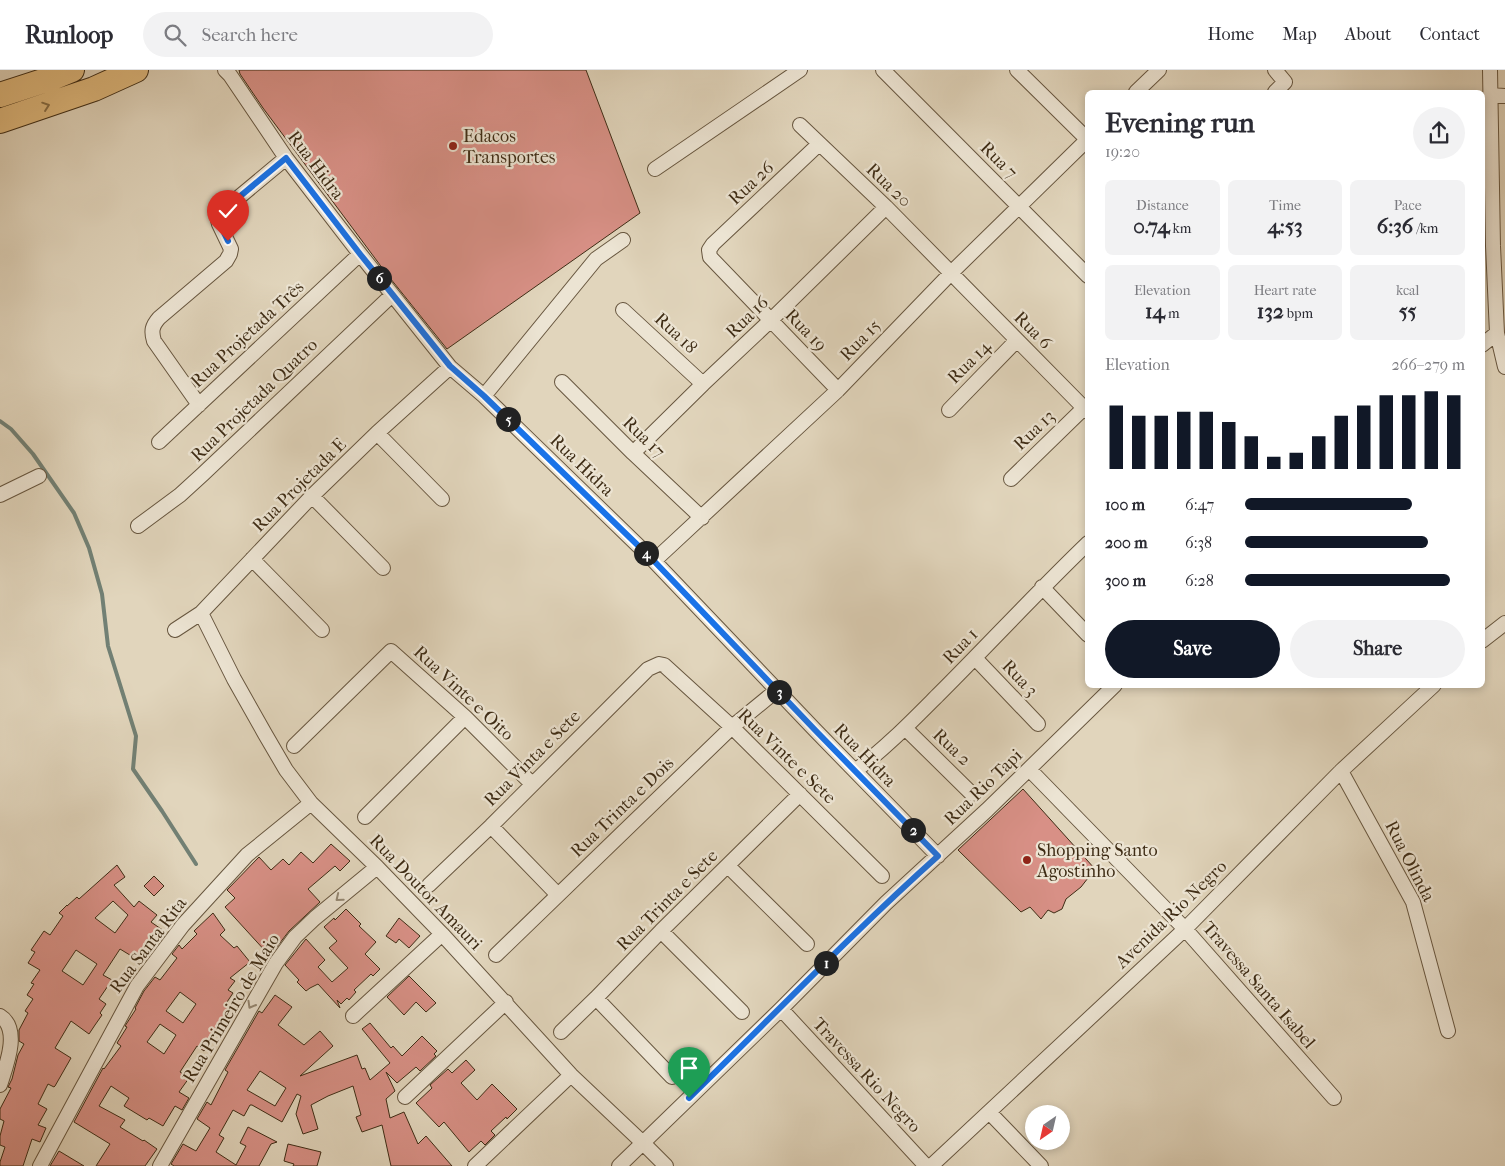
<!DOCTYPE html>
<meta charset="utf-8">
<style>
:root{--surface:#fff;--page:#f2f2f3;--text:#2b2b33;--muted:#7c7c81;--line:#e1e1e2;--accent:#111827}
body{margin:0;font-family:"IM FELL French Canon",serif;background:var(--page);color:var(--text);height:100vh;display:flex;flex-direction:column;font-size:19px;white-space:nowrap}
*{box-sizing:border-box;margin:0}
p{font-size:16px;color:var(--muted)}
.icon{flex:none;width:28px;height:28px;fill:none;stroke:currentColor;stroke-width:2;stroke-linecap:round;stroke-linejoin:round}
.map{position:relative;flex:1;overflow:hidden}
.side{position:absolute;left:1085px;top:20px;width:400px;height:598px;display:flex;flex-direction:column;background:var(--surface);border-radius:8px;box-shadow:0 2px 8px #0003}
.side>*{flex:none}
.needle{width:32px;rotate:214deg}
.buttons{position:absolute;left:1025px;top:1035px;display:grid;gap:10px}
.buttons a{display:grid;place-items:center;width:45px;height:45px;border-radius:50%;background:var(--surface);box-shadow:0 2px 8px #0003;font-size:25px}
.pin{position:absolute;display:grid;place-items:center;width:42px;height:42px;color:#fff;margin:-51px -21px;border-radius:50% 50% 50% 0;rotate:-45deg;box-shadow:0 0 5px #0007}
.pin .icon{rotate:45deg}
.km{position:absolute;width:25px;height:25px;margin:-12px;border-radius:50%;background:#222;color:#fff;font-size:14px;line-height:25px;text-align:center}
.round{display:grid;place-items:center;flex:none;width:52px;height:52px;border-radius:26px;background:var(--page)}
.headline{display:flex;align-items:center;justify-content:space-between;height:85px;padding:0 20px}
h1{font-size:28px;font-weight:700;line-height:38px}
.metrics{display:grid;grid-template-columns:repeat(3,1fr);gap:8px;height:85px;padding:5px 20px}
.metrics div{display:grid;align-content:center;border-radius:8px;background:var(--page);text-align:center}
.metrics b{font-size:21px;font-weight:700}
.metrics small{font-size:14px;font-weight:400}
.metrics p{font-size:14px}
.chart{height:140px;padding:10px 20px}
.chart p{display:flex;justify-content:space-between}
.chart svg{width:100%;height:90px;margin-top:5px;stroke:var(--accent);stroke-width:6}
.cta{display:flex;gap:10px;margin-top:auto;padding:10px 20px}
.cta a{flex:1;height:58px;border-radius:30px;background:var(--accent);color:#fff;font-size:20px;font-weight:700;line-height:58px;text-align:center}
.cta a+a{background:var(--page);color:var(--text)}
ul{padding:0 20px;list-style:none;font-size:16px}
li{display:grid;grid-template-columns:80px 60px 1fr;align-items:center;height:38px}
li i{height:12px;border-radius:6px;background:var(--accent)}
header{display:flex;align-items:center;gap:30px;box-sizing:border-box;height:70px;padding:0 25px;background:var(--surface);border-bottom:1px solid var(--line)}
header strong{font-size:24px}
nav{display:flex;gap:28px;margin-inline-start:auto;font-size:18px}
.search{width:350px;height:45px;background:var(--page);display:flex;align-items:center;gap:12px;box-sizing:border-box;padding:0 18px;border-radius:28px;color:var(--muted);font-size:19px}
.map>svg:first-child{display:block}
</style>
<header>
<strong>Runloop</strong>
<div class="search"><svg class="icon" aria-label="search" viewBox="0 0 24 24"><circle cx="10" cy="10" r="6"/><path d="M15 15l6 6"/></svg>Search here</div>
<nav><a>Home</a><a>Map</a><a>About</a><a>Contact</a></nav>
</header>
<div class="map">
<svg width="1505" height="1096" viewBox="0 0 1505 1096">
<rect width="100%" height="100%" fill="#e1d5bc"/>
<filter id="stains"><feTurbulence type="fractalNoise" baseFrequency=".004" numOctaves="4"/><feColorMatrix values="0 0 0 0 .2 0 0 0 0 .09 0 0 0 0 .02 0 0 0 .5 -.17"/></filter>
<radialGradient id="worn" r=".72"><stop offset=".6" stop-color="#630" stop-opacity="0"/><stop offset="1" stop-color="#630" stop-opacity=".3"/></radialGradient>
<g fill="none" stroke-linecap="round" stroke-linejoin="round">
<path stroke="#728074" stroke-width="4" d="M0,351L11,359L33,384L74,443L89,478L102,524L108,576L136,666L133,699L162,741L196,794"/>
</g>
<path fill="#d89086" stroke="#3e2c15" fill-rule="evenodd" d="M239,0H586L640,143L447,279L386,203L263,38L240,4Z
M1023,719L1095,799L1081,817L1066,829L1062,839L1054,843L1048,840L1041,849L1030,837L1021,842L958,780Z
M331,774L350,791L340,801L335,796L308,819L320,832L289,861L273,882L271,879L267,883L225,837L235,828L227,820L259,787L271,800L283,789L289,795L301,782L313,793Z
M117,795L125,807L114,815L134,837L139,831L157,845L151,852L164,861L166,864L159,872L157,870L148,883L145,881L138,890L120,879L103,905L112,910L99,929L106,934L100,943L102,945L95,955L89,964L71,951L55,978L71,988L55,1016L54,1017L48,1014L38,1034L47,1039L38,1055L46,1058L40,1072L32,1069L23,1096H0V1092L5,1077L0,1075V1066L4,1051L0,1049V1039L11,1018L8,1017L12,1009L18,985L24,974L19,971V960L28,943L25,941L33,929L27,925L34,914L31,913L40,900L28,893L35,882L31,880L44,861L50,865L63,846L59,843L67,835V836L77,827L79,829ZM113,831L128,845L115,863L95,848ZM76,880L97,894L83,915L62,901Z
M154,806L164,816L154,826L144,816Z
M346,839L361,854L359,856L376,872L365,884L380,899L373,906L371,904L354,920L356,922L349,930L347,928L341,934L337,930L340,938L318,914L310,918L306,921L297,912L299,910L285,895L306,869L325,890L318,897L332,912L348,898L329,878L337,871L324,857L334,848L335,850Z
M213,843L225,860L220,865L234,878L237,876L250,892L230,908L235,911L228,920L233,923L225,935L231,939L217,958L220,959L204,981L197,976L180,1002L189,1008L179,1022L189,1028L182,1040L175,1036L163,1056L149,1048L147,1050L124,1036L129,1028L111,1016L99,1036L125,1050L120,1057L143,1071L144,1070L157,1079L145,1096H96L110,1074L74,1052L103,998L104,999L121,976L117,973L127,957L125,956L136,939L135,938L144,921L155,907L160,910L177,888L172,884L179,875L182,879L197,864L194,861ZM180,922L196,934L183,953L166,941ZM160,954L176,965L164,984L147,972Z
M399,848L420,866L409,878L399,869L396,873L386,866Z
M409,906L436,933L426,942L416,932L404,945L387,927Z
M275,925L292,937L278,955L304,975L320,961L333,976L300,1006L357,985L362,999L365,998L370,1010L390,993L362,959L370,953L391,978L393,976L402,986L422,966L437,981L434,984L436,986L420,1001L416,997L397,1013L386,1002L395,1021L386,1029L390,1048L404,1042L418,1074L426,1066L452,1096H391L382,1055L362,1062L356,1047L361,1045L353,1016L328,1026L311,1035L318,1059L303,1064L296,1044L301,1026L297,1024L282,1052L252,1035H250L244,1046L233,1040L219,1065L224,1068L216,1082L236,1095L246,1076L240,1073L248,1057L277,1072L271,1074L259,1096H174L171,1094L183,1074L196,1081L210,1058L197,1049L207,1032L211,1035L228,1002L225,1000L259,941L262,943ZM260,1001L286,1018L275,1036L247,1020Z
M466,990L475,1000L461,1013L477,1030L492,1014L517,1039L507,1049L506,1047L491,1061L495,1065L485,1075L481,1071L469,1082L444,1052L439,1057L416,1033L432,1018L430,1015L448,999L452,1003Z
M288,1074L321,1082L317,1096H293L294,1094L284,1091Z
M59,1081L84,1096H50Z"/>
<g fill="none" stroke-linecap="round" stroke-linejoin="round">
<defs>
<path id="street" d="M225,0L230,5L286,88L360,184L450,297L484,326L654,491L816,661L938,786
M883,0L1088,206
M1017,0L1088,70
M1275,0L1285,12
M1490,0L1493,176L1497,263L1505,297
M1136,22L1159,0
M1275,22L1285,12
M1490,25L1505,26
M800,55L886,137L1088,342
M819,74L713,174L709,180L710,187L838,320
M655,99L800,0
M623,240L703,314
M1482,275L1497,263
M562,312L633,383L702,448
M484,326L596,189L623,170
M199,335L154,271C151,261 152,256 159,248L226,191L230,184L231,179L219,154L217,146L220,143L286,88
M949,340L1017,270
M377,363L442,429
M159,372L360,184
M633,383L703,314L771,250L886,137
M1011,409L1084,338
M0,425L39,406
M312,426L383,498
M138,456L180,425L203,404L392,225
M252,489L322,560
M654,491L838,320L951,203L1088,69
M1042,517L1088,565
M201,543L234,609L265,664L286,700L311,733L377,797L442,864L571,1005L643,1073L666,1096
M175,560L201,543L312,426L377,363L450,297
M1482,571L1505,553
M975,588L1038,654
M905,658L972,724
M294,676L391,581L465,647L532,714
M1029,699L1185,859L1334,1028
M855,701C886,678 913,650 940,623C990,573 1037,522 1088,473
M1341,701L1413,832L1448,961
M365,747L465,647
M491,756L558,825
M728,796L807,874
M429,815L491,756L648,599L659,594L664,595L732,657L882,806
M661,861L742,942
M496,885L732,657L777,620
M596,928L672,1007
M781,939L926,1096
M0,946C21,959 6,996 0,1015
M353,946L442,864
M561,962L596,928L661,861L800,724
M405,1027L506,932
M989,1042L1041,1096
M40,1096L137,916L183,855L247,785L311,733
M160,1096L276,893L295,867L315,848L377,797
M475,1096L571,1005
M619,1096L781,939L886,833L987,740L1115,615
M931,1096L1185,859L1341,701L1434,615"/>
<path id="highway" d="M0,25L55,7L72,0
M0,51L94,19L136,0"/>
</defs>
<use href="#street" stroke="#67563f" stroke-width="16"/>
<use href="#highway" stroke="#3e2c15" stroke-width="26"/>
<use href="#street" stroke="#ece4d3" stroke-width="14"/>
<use href="#highway" stroke="#e0ba7e" stroke-width="24"/>
</g>
<defs><path id="oneway-chevron" d="M-2-3.5L2.5 0L-2 3.5" fill="none" stroke-width="1.6" stroke-linecap="round" stroke-linejoin="round" transform="scale(1.25)"/></defs>
<use stroke="#876c44" href="#oneway-chevron" transform="translate(46 36) rotate(-19)"/>
<g stroke="#958874">
<use href="#oneway-chevron" transform="translate(339 828) rotate(141)"/>
<use href="#oneway-chevron" transform="translate(251 935) rotate(120)"/>
</g>
<g fill="none" stroke-linecap="round" stroke-linejoin="round">
<defs>
<path id="route" d="M228,171L217,148L220,143L286,88L360,184L450,296L484,326L654,491L816,661L938,786C852,863 772,947 689,1028"/>
</defs>
<use href="#route" stroke="#fff" stroke-width="10"/>
<use href="#route" stroke="#1a73e8" stroke-width="6"/>
</g>
<g fill="#8f2418" stroke="#ece4d3" stroke-width="2">
<circle cx="453" cy="76" r="5"/>
<circle cx="1027" cy="790" r="5"/>
</g>
<g text-anchor="middle" stroke-width="4.5" stroke-linejoin="round" paint-order="stroke">
<g font-size="18" fill="#3e2c15" stroke="#ece4d3" text-anchor="start">
<text x="463" y="72">Edacos<tspan x="463" dy="21">Transportes</tspan></text>
<text x="1037" y="786">Shopping Santo<tspan x="1037" dy="21">Agostinho</tspan></text>
</g>
<g font-size="18" fill="#3e2c15" stroke="#ece4d3">
<text transform="translate(999 90) rotate(45)" y="6">Rua 7</text>
<text transform="translate(316 95) rotate(53)" y="6">Rua Hidra</text>
<text transform="translate(751 113) rotate(-43)" y="6">Rua 26</text>
<text transform="translate(889 115) rotate(44)" y="6">Rua 20</text>
<text transform="translate(747 247) rotate(-44)" y="6">Rua 16</text>
<text transform="translate(806 260) rotate(46)" y="6">Rua 19</text>
<text transform="translate(1033 260) rotate(45)" y="6">Rua 6</text>
<text transform="translate(676 263) rotate(43)" y="6">Rua 18</text>
<text transform="translate(247 264) rotate(-43)" y="6">Rua Projetada Três</text>
<text transform="translate(860 270) rotate(-46)" y="6">Rua 15</text>
<text transform="translate(969 292) rotate(-45)" y="6">Rua 14</text>
<text transform="translate(254 330) rotate(-44)" y="6">Rua Projetada Quatro</text>
<text transform="translate(1034 360) rotate(-44)" y="6">Rua 13</text>
<text transform="translate(644 367) rotate(44)" y="6">Rua 17</text>
<text transform="translate(582 395) rotate(44)" y="6">Rua Hidra</text>
<text transform="translate(299 415) rotate(-45)" y="6">Rua Projetada E</text>
<text transform="translate(960 576) rotate(-46)" y="6">Rua 1</text>
<text transform="translate(1020 608) rotate(46)" y="6">Rua 3</text>
<text transform="translate(464 623) rotate(43)" y="6">Rua Vinte e Oito</text>
<text transform="translate(952 677) rotate(44)" y="6">Rua 2</text>
<text transform="translate(865 685) rotate(46)" y="6">Rua Hidra</text>
<text transform="translate(787 686) rotate(44)" y="6">Rua Vinte e Sete</text>
<text transform="translate(532 688) rotate(-45)" y="6">Rua Vinta e Sete</text>
<text transform="translate(983 717) rotate(-44)" y="6">Rua Rio Tapi</text>
<text transform="translate(622 737) rotate(-44)" y="6">Rua Trinta e Dois</text>
<text transform="translate(1410 791) rotate(63)" y="6">Rua Olinda</text>
<text transform="translate(426 822) rotate(46)" y="6">Rua Doutor Amauri</text>
<text transform="translate(667 830) rotate(-45)" y="6">Rua Trinta e Sete</text>
<text transform="translate(1171 844) rotate(-44)" y="6">Avenida Rio Negro</text>
<text transform="translate(148 875) rotate(-53)" y="6">Rua Santa Rita</text>
<text transform="translate(1259 915) rotate(49)" y="6">Travessa Santa Isabel</text>
<text transform="translate(231 938) rotate(-59)" y="6">Rua Primeiro de Maio</text>
<text transform="translate(867 1005) rotate(47)" y="6">Travessa Rio Negro</text>
</g>
</g>
<rect width="100%" height="100%" filter="url(#stains)"/>
<rect width="100%" height="100%" fill="url(#worn)"/>
</svg>
<div class="buttons">
<a><svg class="needle" viewBox="-14 -14 28 28"><path d="M0-13l5 13h-10z" fill="#e53935"/><path d="M0 13l5-13h-10z" fill="#7c7c81"/></svg></a>
</div>
<div class="pin" style="left:689px;top:1028px;background:#1e9e55"><svg class="icon" aria-label="arrive" viewBox="0 0 24 24"><path d="M6 21V4h12l-3 4 3 4H6"/></svg></div>
<div class="pin" style="left:228px;top:171px;background:#d93025"><svg class="icon" aria-label="check" viewBox="0 0 24 24"><path d="M5 12l5 5 9-10"/></svg></div>
<b class="km" style="left:826px;top:893px">1</b>
<b class="km" style="left:913px;top:760px">2</b>
<b class="km" style="left:779px;top:622px">3</b>
<b class="km" style="left:646px;top:483px">4</b>
<b class="km" style="left:508px;top:349px">5</b>
<b class="km" style="left:379px;top:208px">6</b>
<section class="side">
<div class="headline"><div><h1>Evening run</h1><p>19:20</p></div><a class="round"><svg class="icon" aria-label="share" viewBox="0 0 24 24"><path d="M12 15V3M7 8l5-5 5 5M5 13v7h14v-7"/></svg></a></div>
<div class="metrics">
<div><p>Distance</p><b>0.74<small> km</small></b></div>
<div><p>Time</p><b>4:53</b></div>
<div><p>Pace</p><b>6:36<small> /km</small></b></div>
</div>
<div class="metrics">
<div><p>Elevation</p><b>14<small> m</small></b></div>
<div><p>Heart rate</p><b>132<small> bpm</small></b></div>
<div><p>kcal</p><b>55</b></div>
</div>
<div class="chart"><p><span>Elevation</span>266–279 m</p>
<svg viewBox="0 0 160 44" preserveAspectRatio="none"><path d="M5 44V13M15 44V18M25 44V18M35 44V16M45 44V16M55 44V21M65 44V28M75 44V38M85 44V36M95 44V28M105 44V18M115 44V13M125 44V8M135 44V8M145 44V6M155 44V8"/></svg>
</div>
<ul>
<li><b>100 m</b>6:47<i style="width:76%"></i></li>
<li><b>200 m</b>6:38<i style="width:83%"></i></li>
<li><b>300 m</b>6:28<i style="width:93%"></i></li>
</ul>
<div class="cta"><a>Save</a><a>Share</a></div>
</section>
</div>
